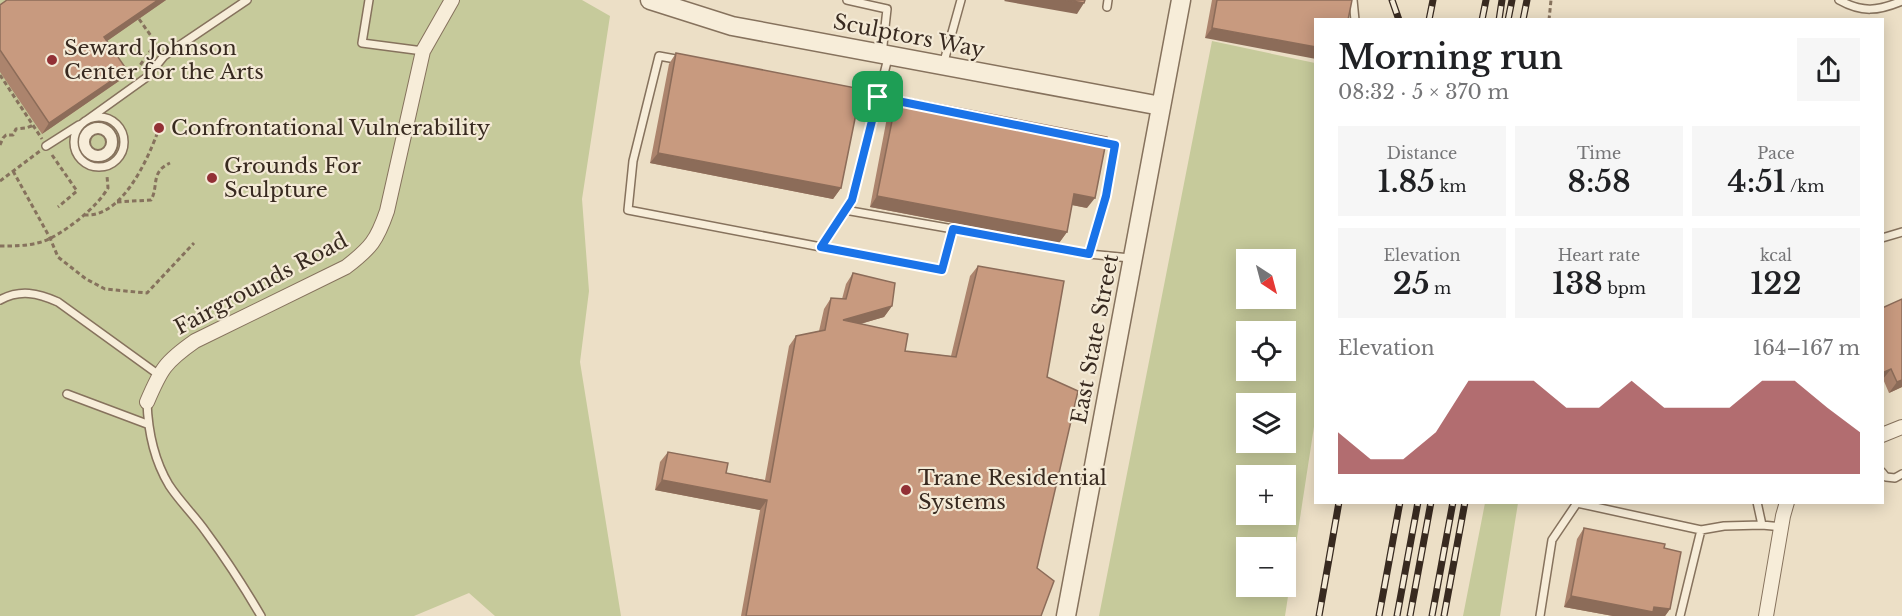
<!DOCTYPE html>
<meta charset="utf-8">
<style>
:root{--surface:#fff;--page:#f6f6f6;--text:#202124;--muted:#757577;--accent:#923035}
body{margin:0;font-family:"Libre Baskerville",serif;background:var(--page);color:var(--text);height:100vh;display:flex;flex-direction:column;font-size:22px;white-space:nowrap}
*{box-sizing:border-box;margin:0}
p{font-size:20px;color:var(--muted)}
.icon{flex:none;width:33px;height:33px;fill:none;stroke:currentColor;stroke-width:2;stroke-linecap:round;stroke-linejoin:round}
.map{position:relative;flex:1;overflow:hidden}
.panel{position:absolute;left:1314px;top:18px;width:570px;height:486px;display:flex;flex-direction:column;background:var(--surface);border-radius:0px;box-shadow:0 3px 15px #0003}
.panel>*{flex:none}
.needle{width:39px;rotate:144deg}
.tools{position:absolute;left:1236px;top:249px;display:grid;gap:12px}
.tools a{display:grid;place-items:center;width:60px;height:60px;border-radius:0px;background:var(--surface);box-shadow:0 3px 15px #0003;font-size:30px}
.pin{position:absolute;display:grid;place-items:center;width:51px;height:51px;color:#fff;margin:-26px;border-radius:12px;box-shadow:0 3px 9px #0006}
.round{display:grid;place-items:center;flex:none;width:63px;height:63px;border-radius:0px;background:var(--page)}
.headline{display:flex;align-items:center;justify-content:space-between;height:102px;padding:0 24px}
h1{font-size:33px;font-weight:600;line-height:45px}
.figures{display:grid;grid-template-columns:repeat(3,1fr);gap:9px;height:102px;padding:6px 24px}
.figures div{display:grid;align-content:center;border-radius:0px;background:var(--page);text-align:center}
.figures b{font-size:30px;font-weight:600}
.figures small{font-size:16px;font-weight:400}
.figures p{font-size:16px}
.chart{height:168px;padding:12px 24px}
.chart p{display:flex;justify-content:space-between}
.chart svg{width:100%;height:108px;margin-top:6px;fill:var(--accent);opacity:.7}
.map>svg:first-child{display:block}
</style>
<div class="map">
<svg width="1902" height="616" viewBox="0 0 1902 616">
<rect width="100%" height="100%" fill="#ecdfc6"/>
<path fill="#c6ca9b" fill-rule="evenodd" d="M0,0H582L610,16L582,199L589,291L580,362L621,616H495L469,593L414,616H0Z
M1212,41L1315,63V420L1285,616H1099ZM1246,260H1286V298H1246ZM1246,332H1286V370H1246ZM1246,404H1286V442H1246ZM1246,476H1286V514H1246ZM1246,548H1286V586H1246Z
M1485,503H1518L1500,616H1463Z"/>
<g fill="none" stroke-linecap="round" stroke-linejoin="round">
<defs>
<path id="service" d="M369,0L362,43L423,51
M847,0L887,9L882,54
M1353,0L1355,20
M1839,0C1862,13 1878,11 1902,1
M1107,7L1108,0
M888,58L852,200L821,247L942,270L953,229L1089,254L1106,196L1115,145L1098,142
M681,60L659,56L633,161L628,210L821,247
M943,65L961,0
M851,92L902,102
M74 142a25 25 0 1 1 50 0a25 25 0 1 1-50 0Z
M87,120L147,77L164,56L247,0
M46,146L79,125
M845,210L953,229
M1882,238L1902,232
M1089,254L1130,258
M0,300C20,289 38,293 58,302L159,375
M67,394L147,424
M147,402C148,431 154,460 169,485C180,502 195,516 206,532C226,559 244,587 261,616
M1882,472L1886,477L1895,478L1902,474
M1757,502L1762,525
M1540,616L1552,540L1577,503L1701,530L1724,526L1762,525L1782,527
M1680,616L1701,530"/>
<path id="pedestrian" d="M84 142a14 14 0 1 1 28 0a14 14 0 1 1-28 0Z"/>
<path id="minor" d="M147,402C161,369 165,362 195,341L346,267C371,248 377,240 387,211L423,51L452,0
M1882,435L1902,427
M1766,616L1783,516L1787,502"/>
<path id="tertiary" d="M650,0L732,26L1161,106
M1066,616L1181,0"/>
</defs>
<use href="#service" stroke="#86725d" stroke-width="10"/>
<use href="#pedestrian" stroke="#86725d" stroke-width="14"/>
<use href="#minor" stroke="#86725d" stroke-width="16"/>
<use href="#tertiary" stroke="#86725d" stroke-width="21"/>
<path stroke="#86725d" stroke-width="3" stroke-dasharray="4.5 3" stroke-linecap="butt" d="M139,19L156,43
M1549,20L1551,0
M136,71L156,43
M0,75L42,139
M0,145L3,138L6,135H13L16,129L26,128L34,125
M52,155L77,191L58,207
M13,171L50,238L58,257L86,279L105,289L147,293L194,243
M0,181L40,151
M117,202L151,200C159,186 150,172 170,163
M84,215C121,218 146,163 157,134
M0,246C17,246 36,246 51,238C70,228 97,207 108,188L107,176"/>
<use href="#service" stroke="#f7edd9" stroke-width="7"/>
<use href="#pedestrian" stroke="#f7edd9" stroke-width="10"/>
<use href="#minor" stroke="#f7edd9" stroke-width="14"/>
<use href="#tertiary" stroke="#f7edd9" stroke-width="18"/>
<defs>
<path id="rail" d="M1392,0L1399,20
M1429,20L1433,0
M1482,20L1486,0
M1499,20L1502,0
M1508,20L1512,0
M1523,20L1527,0
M1319,616L1339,502
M1379,616L1400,502
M1397,616L1418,502
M1410,616L1431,502
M1432,616L1453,502
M1444,616L1465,502"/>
</defs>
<use href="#rail" stroke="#382a20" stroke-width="7"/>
<use href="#rail" stroke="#f4ead6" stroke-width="4.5" stroke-dasharray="14" stroke-linecap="butt"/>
</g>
<path fill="#ac846d" d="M7,0H166L107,41L119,81L42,134L0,72V5Z
M1212,0H1352L1205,38Z
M676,53L841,188L833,199L650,163L669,64Z
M897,96L1087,208L1072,205L1067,232L1059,243L870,207L889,107Z
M978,266L1047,377L1037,568L1041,616H741L760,510L655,490L660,462L668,452L726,473L765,480L789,346L796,336L819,331L824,309L831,298L842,299L846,284L853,273L892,306L884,317L860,324L905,351L951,356L970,276Z
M1902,299V387L1889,393L1883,379L1882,380V308Z
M1584,528L1664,548L1670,609L1665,616H1613L1564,607L1577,539Z"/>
<path fill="#8c6c59" d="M158,0H166L97,48L104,37Z
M1005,0H1066L1084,3L1077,14L1004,1Z
M1212,28L1316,47V59L1205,38Z
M127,70L119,81L42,134L49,123Z
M658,153L841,188L833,199L650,163Z
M1074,194L1095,198L1087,208L1067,204Z
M877,196L1067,232L1059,243L870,207Z
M892,306L884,317L836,331L843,320Z
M1891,369L1883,379L1882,380V373Z
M1902,380V387L1889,393L1897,382Z
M662,480L767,500L760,510L655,490Z
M1571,596L1654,607L1670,609L1665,616H1613L1564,607Z"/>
<path fill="#c89a7f" stroke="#8c6c59" stroke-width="1.5" d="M7,0H158L104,37L127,70L49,123L0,50V5Z
M1066,0H1085L1084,3Z
M1217,0H1352L1348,20H1316V47L1212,28Z
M676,53L861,89L841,188L658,153Z
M897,96L1107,137L1095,198L1074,194L1067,232L877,196Z
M978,266L1064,281L1047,377L1078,391L1037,568L1054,581L1041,616H746L767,500L662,480L668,452L728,463L726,473L770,482L796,336L825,330L831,298L846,299L853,273L895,283L892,306L843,320L908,334L905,351L956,357Z
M1902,299V380L1897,382L1891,369L1882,373V308Z
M1584,528L1665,544L1664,548L1681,552L1670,609L1654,607L1653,612L1571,596Z"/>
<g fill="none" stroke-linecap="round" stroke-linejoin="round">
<defs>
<path id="route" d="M878,97L1115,145L1106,196L1089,254L953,229L942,270L821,247L852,200Z"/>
</defs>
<use href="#route" stroke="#fff" stroke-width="12"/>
<use href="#route" stroke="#1a73e8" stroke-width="8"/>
</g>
<g fill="#923035" stroke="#f4ead6" stroke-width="2">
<circle cx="52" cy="60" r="6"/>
<circle cx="159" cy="128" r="6"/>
<circle cx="212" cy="178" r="6"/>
<circle cx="906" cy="490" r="6"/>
</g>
<g text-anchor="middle" stroke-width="4.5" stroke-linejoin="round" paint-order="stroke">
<g font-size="21" fill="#382a20" stroke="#f4ead6">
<text transform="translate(909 36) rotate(11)" y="7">Sculptors Way</text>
<text transform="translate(261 284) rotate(-28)" y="7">Fairgrounds Road</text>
<text transform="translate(1095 339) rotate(-79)" y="7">East State Street</text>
</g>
<g font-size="21" fill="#382a20" stroke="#f4ead6" text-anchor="start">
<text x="64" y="55">Seward Johnson<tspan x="64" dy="24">Center for the Arts</tspan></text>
<text x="171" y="135">Confrontational Vulnerability</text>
<text x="224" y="173">Grounds For<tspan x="224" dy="24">Sculpture</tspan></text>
<text x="918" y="485">Trane Residential<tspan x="918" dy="24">Systems</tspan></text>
</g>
</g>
</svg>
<div class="tools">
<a><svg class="needle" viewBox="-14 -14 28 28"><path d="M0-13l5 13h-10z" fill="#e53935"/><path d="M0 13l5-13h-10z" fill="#757577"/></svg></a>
<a><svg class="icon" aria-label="locate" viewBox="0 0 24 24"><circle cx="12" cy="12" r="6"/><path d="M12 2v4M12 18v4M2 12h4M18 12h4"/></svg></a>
<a><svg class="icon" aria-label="layers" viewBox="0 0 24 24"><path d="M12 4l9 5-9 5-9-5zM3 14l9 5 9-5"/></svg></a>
<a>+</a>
<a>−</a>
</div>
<div class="pin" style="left:878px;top:97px;background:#1e9e55"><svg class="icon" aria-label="arrive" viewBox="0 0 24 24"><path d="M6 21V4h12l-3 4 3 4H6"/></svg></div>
<section class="panel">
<div class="headline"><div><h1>Morning run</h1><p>08:32 · 5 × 370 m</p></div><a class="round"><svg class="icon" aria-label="share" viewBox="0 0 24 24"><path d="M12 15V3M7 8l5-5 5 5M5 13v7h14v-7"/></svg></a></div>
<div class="figures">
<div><p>Distance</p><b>1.85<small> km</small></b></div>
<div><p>Time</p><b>8:58</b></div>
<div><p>Pace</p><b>4:51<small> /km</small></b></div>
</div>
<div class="figures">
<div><p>Elevation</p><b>25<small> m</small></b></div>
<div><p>Heart rate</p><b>138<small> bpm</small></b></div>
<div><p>kcal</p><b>122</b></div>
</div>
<div class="chart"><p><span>Elevation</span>164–167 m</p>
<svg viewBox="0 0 160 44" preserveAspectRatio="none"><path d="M0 44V27L10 38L20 38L30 27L40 6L50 6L60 6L70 17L80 17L90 6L100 17L110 17L120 17L130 6L140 6L150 17L160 27V44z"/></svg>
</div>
</section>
</div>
